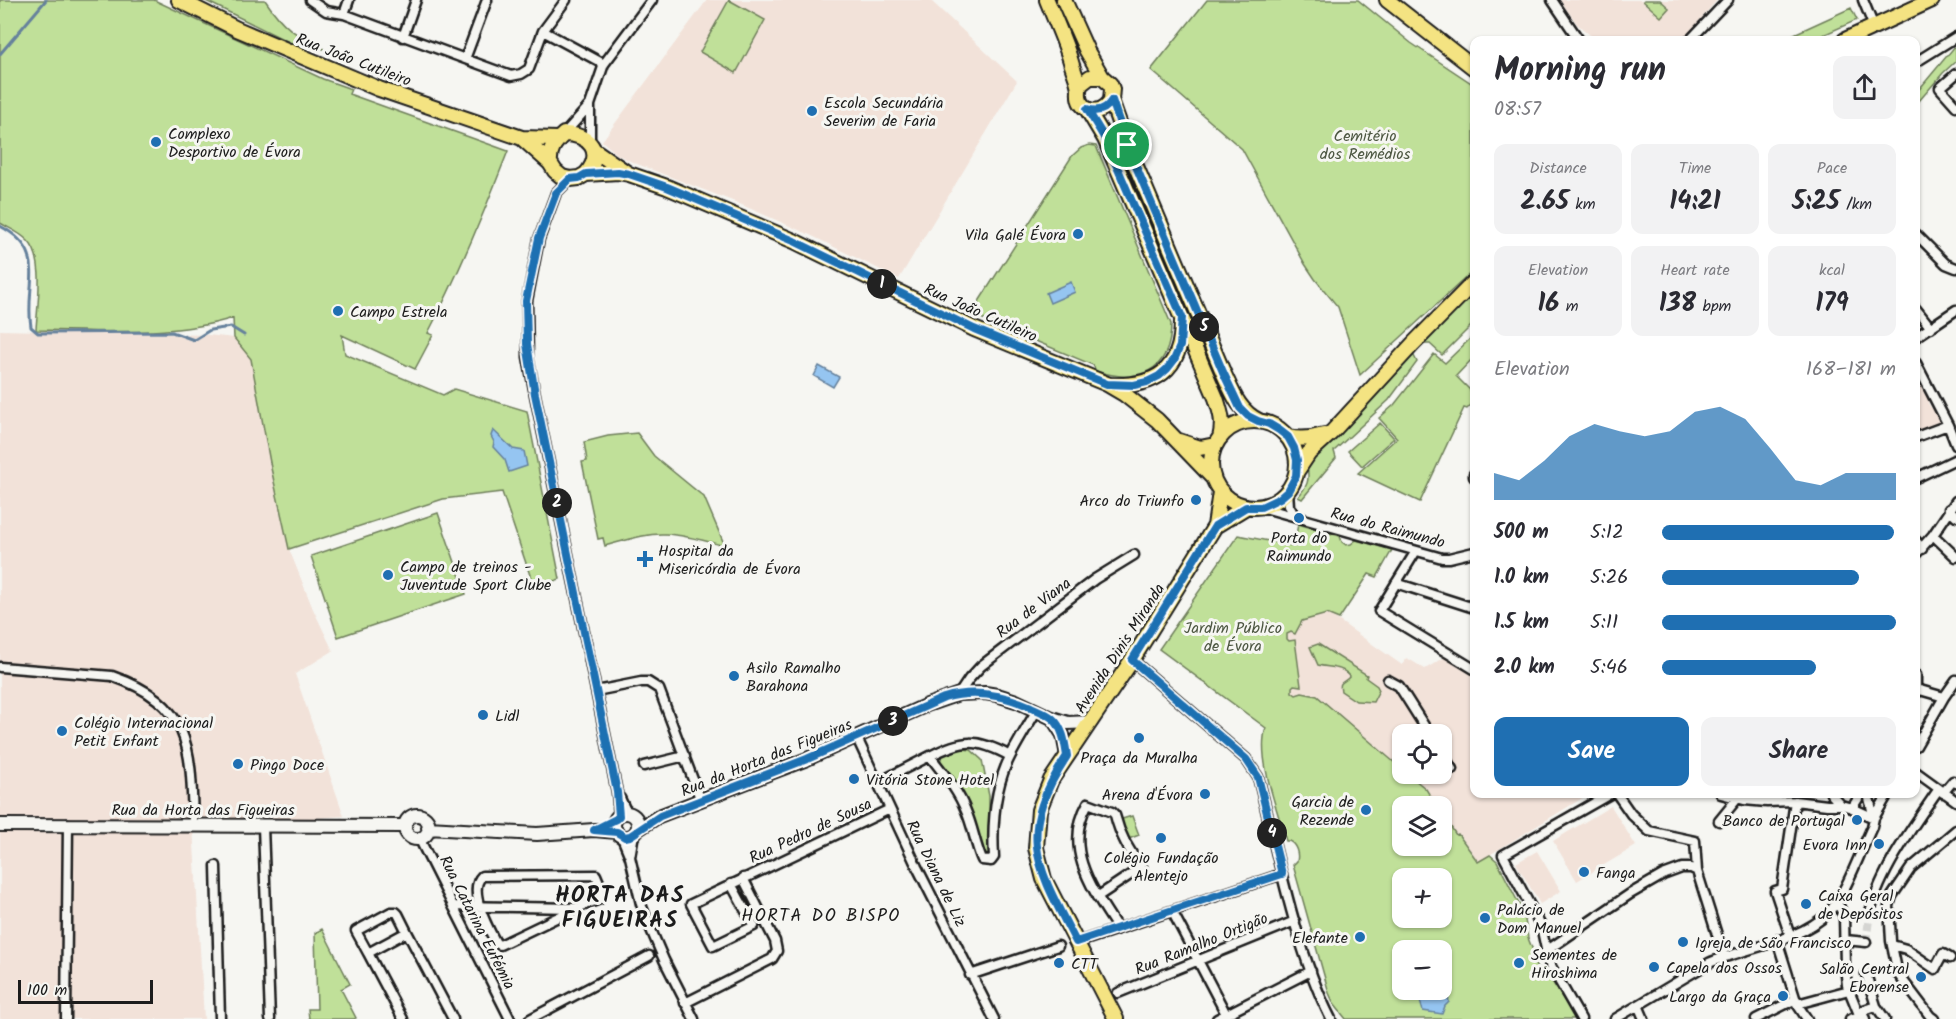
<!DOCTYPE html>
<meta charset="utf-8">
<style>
:root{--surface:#fff;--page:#f2f2f3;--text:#2b2b33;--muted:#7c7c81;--accent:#1f6fb2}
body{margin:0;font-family:Kalam,sans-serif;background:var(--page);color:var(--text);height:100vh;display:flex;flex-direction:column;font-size:22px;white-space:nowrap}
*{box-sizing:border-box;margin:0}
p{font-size:20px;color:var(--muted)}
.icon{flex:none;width:33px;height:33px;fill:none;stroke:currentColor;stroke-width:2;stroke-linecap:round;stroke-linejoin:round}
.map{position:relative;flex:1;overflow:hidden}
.details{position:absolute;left:1470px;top:36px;width:450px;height:762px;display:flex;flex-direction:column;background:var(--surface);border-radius:12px;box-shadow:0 2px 4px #0004}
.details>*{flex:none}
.buttons{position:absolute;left:1392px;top:724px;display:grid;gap:12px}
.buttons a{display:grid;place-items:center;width:60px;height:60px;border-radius:12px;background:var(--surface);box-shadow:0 2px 4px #0004;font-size:30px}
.scale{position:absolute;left:18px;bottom:15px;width:135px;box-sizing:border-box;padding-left:6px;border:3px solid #1c1c1c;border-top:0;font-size:16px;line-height:21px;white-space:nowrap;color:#1c1c1c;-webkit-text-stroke:4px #f6f6f2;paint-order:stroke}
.pin{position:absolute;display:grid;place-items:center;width:51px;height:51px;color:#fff;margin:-26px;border:3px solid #fff;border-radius:50%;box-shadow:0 2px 6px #0007}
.km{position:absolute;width:30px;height:30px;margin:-15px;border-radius:50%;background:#222;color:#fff;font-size:16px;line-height:30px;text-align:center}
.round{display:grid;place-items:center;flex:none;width:63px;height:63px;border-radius:12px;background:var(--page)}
.summary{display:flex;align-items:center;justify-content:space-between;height:102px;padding:0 24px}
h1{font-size:33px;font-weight:800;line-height:45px}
.metrics{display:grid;grid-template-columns:repeat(3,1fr);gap:9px;height:102px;padding:6px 24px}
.metrics div{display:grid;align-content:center;border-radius:12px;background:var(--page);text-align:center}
.metrics b{font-size:26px;font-weight:800}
.metrics small{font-size:16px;font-weight:400}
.metrics p{font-size:16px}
.chart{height:168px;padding:12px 24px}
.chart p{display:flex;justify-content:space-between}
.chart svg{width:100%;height:108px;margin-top:6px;fill:var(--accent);opacity:.7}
.action{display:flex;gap:12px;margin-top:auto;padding:12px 24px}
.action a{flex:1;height:69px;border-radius:12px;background:var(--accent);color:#fff;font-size:24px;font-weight:800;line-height:69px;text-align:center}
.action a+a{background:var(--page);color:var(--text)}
ul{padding:0 24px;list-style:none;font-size:20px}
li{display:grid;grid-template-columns:96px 72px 1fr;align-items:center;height:45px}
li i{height:15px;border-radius:8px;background:var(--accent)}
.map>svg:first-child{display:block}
</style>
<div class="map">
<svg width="1956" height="1019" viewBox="0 0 1956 1019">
<rect width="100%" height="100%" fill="#f6f6f2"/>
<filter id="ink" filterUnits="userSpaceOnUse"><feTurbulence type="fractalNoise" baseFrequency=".0167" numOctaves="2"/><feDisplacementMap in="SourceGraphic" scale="12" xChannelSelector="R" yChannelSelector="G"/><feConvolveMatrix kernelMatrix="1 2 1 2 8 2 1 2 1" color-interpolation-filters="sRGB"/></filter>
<g filter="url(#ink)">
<path fill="#f2e2d9" d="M707,0H930L1017,81L899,279L808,234L735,202L632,162L618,155L602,141Z
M1560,0H1717L1683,40H1596L1577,24Z
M0,330L208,335L234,338L251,359L271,468L289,549L313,609L333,651L295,674L344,816L193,826L204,1019H0Z
M1916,371L1930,398L1928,403L1932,409H1936L1943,424L1916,435Z
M1328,613L1402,665L1407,658L1425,669L1447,656L1474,672V794H1589L1478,862L1459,834L1456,835L1442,813V807H1437L1426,789L1408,774H1442V735H1402V769L1317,696L1296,695L1293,694L1291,691L1293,686L1301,685L1295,640L1289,641L1287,639V634L1289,632L1295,633L1302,621Z
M1611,806L1636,846L1577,881L1553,841Z
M1537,851L1561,891L1540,904L1516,863Z"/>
<path fill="#c0e099" stroke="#6e7e5a" stroke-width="1.5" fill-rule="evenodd" d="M0,0H154L323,79L351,89L349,94L508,151C484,213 459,274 428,333L433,335L415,369L342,335L345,354L443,395L454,389L527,411L560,579L534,587L502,492L443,499L289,549L271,468L251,359L234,338L233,318C173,337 99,331 36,330C37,306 46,259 28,241C21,233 9,228 0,223Z
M204,0H265C283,27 295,35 324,49L291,43Z
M729,0L765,20L736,73L700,52Z
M1207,0H1358L1411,43L1474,85V270L1360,375L1338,307L1315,279L1305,264L1242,149L1151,70Z
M1644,0H1660L1669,8L1661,17L1643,1Z
M1851,8L1857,20L1812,40H1781Z
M1956,45V61L1943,73L1919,101L1916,96V93Z
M1089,145L1096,146L1171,324C1171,373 1137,384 1096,371L1093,365L971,314L1072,156L1081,148Z
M1474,288V323L1442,355L1430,344H1424Z
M1474,335V357L1456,376L1474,394V402L1467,409L1464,408L1420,502L1358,473L1397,438L1379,418L1394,405L1434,354L1445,363Z
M1413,354L1417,362L1389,400L1334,451L1336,458L1302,499L1298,497C1307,486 1310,481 1307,467L1317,453Z
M1380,423L1394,438L1362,466L1348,451Z
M637,433L654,456L704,497L725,546C706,541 686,535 665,534C646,533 624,541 605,546L603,538L598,539L582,462L587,461L584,442L608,436Z
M438,513L466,594L338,637L311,556Z
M1298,524L1340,536L1342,542L1346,545L1351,544L1356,540L1392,550L1377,577L1369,574L1339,619L1327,614L1302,621L1295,634L1291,632L1287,634V639L1289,641L1295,640L1301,686L1294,685L1292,687V692L1296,695L1302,693L1317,696L1402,769V774H1408L1426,789L1437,807H1402V846H1442V813L1456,835L1458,834L1478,862L1490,855L1497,861L1524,914L1528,938L1536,958L1535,965L1538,969H1544L1576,1019H1346L1334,1004L1329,993L1293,865L1297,861C1299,854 1296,844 1289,841H1286C1278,811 1256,757 1266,728L1159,649L1238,535L1294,546ZM1402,879H1442V918H1402ZM1402,951H1442V990H1402Z
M1318,644L1367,675L1366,678L1377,686L1379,690L1373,702L1356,701L1341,691C1338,680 1345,683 1350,676C1342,666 1329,668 1318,665L1310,647Z
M956,748L971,750L982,760L989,796V857L983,853L972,814L957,786L939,765L943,753Z
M1132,816L1139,835L1126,840L1119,820Z
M322,929L350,984L341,989L356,1018L354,1019H309L308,1009H317L315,933Z"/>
<path fill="#95c5f1" stroke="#65819c" stroke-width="1.5" d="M1071,282L1075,292L1050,303L1046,293Z
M819,366L839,377L833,387L814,376Z
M493,430L513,449L524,451L527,466L509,472L505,460L493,447L494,442L491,436Z
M1442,987L1447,991L1449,1002L1445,1006L1442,1014L1423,1011L1420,1001L1427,990H1442Z"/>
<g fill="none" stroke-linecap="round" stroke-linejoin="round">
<path stroke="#65819c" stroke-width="3" d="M0,54L46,0
M0,226C50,252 24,284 31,327L38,333L172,332L194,340L210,330L231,327L244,335"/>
<path stroke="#d5d5d2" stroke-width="8" stroke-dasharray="8 4" stroke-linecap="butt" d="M1866,942L1870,912"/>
<defs>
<path id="street" d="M310,0L326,11L344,14L511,76L521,74L529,69L543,31L566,0
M1552,0L1579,40
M1863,0L1874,27
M344,14L349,0
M543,31L604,64
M403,37L416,0
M1690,40L1728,0
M465,59L487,0
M1916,62L1956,37
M1956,74L1940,88L1956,106
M564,134L590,105
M590,142V105L604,64L652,0
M570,179L556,193L539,239L527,301L528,357L535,395L617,792L619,816
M1916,234L1946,264L1956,268
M1916,309L1931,328
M1916,337L1956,310
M1916,363L1948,425L1956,445
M1916,437L1948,425
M1474,474V477
M1916,478L1956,459
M1288,491L1289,506L1295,516
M1261,507L1442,558H1449L1474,552
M1949,509L1956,516
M1933,535L1956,557
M1916,541L1922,549
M1416,551L1379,611L1474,669
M1916,554L1933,535L1956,501
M1396,583L1474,608
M1132,660L1246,759L1258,777C1278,855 1295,948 1331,1019
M0,667L112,676C193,704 191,751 193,825
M1916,675V693
M1388,680L1399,686L1430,735
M1920,690L1944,697
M596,691L641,682H648L659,689L701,801
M959,694L969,679L981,666L1095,579L1134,555
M857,738L917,867L994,1019
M1916,746L1944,697L1956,680
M1442,753L1452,769
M1010,756C976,738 964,739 930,756C943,773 958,790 966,811C973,827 975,844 982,860L991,861L994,857C992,824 995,785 1011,755C1019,740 1028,725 1037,710
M644,766L685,756
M1916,772L1956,801
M877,783L930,756
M1943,793L1953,781L1956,783
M1617,794L1631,814L1649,831L1695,841L1697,871L1724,957
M1721,794L1744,800L1767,802L1795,801L1827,805H1841L1852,808L1874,818L1888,794
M1831,794L1841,805
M620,798L627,813
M1852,808L1861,794
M1719,821L1737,799
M263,826L270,1019
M621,835L630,857L641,904L649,925L664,960L694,1019
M419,838L510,1019
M630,857L634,834
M216,866L220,1019
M731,884L754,926L713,946L691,904L890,809
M1097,897L1142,867C1128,851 1120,835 1115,815L1112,812L1088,803C1062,849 1093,890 1118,929
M1837,902L1844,916L1845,966L1847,985L1858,1012L1863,1015L1865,1019
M453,906L577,908L500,945L496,943C488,928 467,890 482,876L596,875L601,887L600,899L577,908
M1172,911L1226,1014
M391,912H396L398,914L407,932L368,953L356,931Z
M1870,912C1881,870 1914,825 1938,790
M407,932L453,1019
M1790,936L1775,891L1782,889L1795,801
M1777,940L1797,1004L1807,1019
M1845,940L1866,942
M1076,943L1282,874
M1892,945L1906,949L1935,969L1943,954L1950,958
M1546,951L1630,894L1663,875L1682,868H1691L1697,871
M368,953L403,1019
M1866,974L1876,1006
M970,975L1058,946
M1118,993L1295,921
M685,1003L772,959L777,951L775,941L743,878
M1797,1004L1849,990
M1638,1005L1644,1019
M1858,1012L1876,1006L1885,1019
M66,1019L68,824
M530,1019L649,956
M1217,1019L1311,971
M1581,1019L1549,963L1541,926L1503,855L1610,794
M1615,1019L1709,963C1744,948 1801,941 1828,913C1844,898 1862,848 1872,827L1874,818L1868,794
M1756,1019L1796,999
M1850,1019L1863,1015
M1934,1019L1930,1016L1898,974L1891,941L1889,906L1892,896L1911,868L1956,830"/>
<path id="secondary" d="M1052,718L1063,735L1067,756
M614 825a12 12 0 1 1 24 0a12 12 0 1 1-24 0Z
M405 827a12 12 0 1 1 24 0a12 12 0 1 1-24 0Z
M0,825L405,826
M428,828L537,834L594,830L617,832
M637,830L659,816L807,759L927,705L959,694L985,693L997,695L1016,701L1052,718L1068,723L1091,722"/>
<path id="primary" d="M179,0L237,29L379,89L522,138L558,139
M1047,0C1055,20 1065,41 1071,62C1073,70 1078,80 1079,89C1079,95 1078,98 1081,103C1089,116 1105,111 1111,100
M1064,0L1087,51L1102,77
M1387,0L1474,68
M1845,40L1932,0
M1079,89L1081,84L1090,77H1102L1110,84L1112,89L1111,100L1127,145L1223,372C1232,391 1238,411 1259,421
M1087,109L1105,139L1216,398C1221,413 1224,422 1220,438
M522,138L550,163L555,171L562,177L570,179L579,178L586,174L618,172L629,174L667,187L794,241L974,329L1107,384L1124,394L1157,420L1212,477
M594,150L627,173
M550,163C549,150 554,143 564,134C589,134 605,152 586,174
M1109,385C1155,387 1182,371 1182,322
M1211 464a43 43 0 1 1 86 0a43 43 0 1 1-86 0Z
M1288,437C1301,440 1311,439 1324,435
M1179,441L1200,448L1215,445
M1297,471L1309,453L1332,432L1413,344L1474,282
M1215,526L1220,492
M1116,1019L1044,879L1036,848L1039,810L1051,780L1132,660L1215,526L1246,507"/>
</defs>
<use href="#street" stroke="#1c1c1c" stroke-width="13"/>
<use href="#secondary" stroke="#1c1c1c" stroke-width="16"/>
<use href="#primary" stroke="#1c1c1c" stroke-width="18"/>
<use href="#street" stroke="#f6f6f2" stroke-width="8"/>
<use href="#secondary" stroke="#f6f6f2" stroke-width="12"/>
<use href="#primary" stroke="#f4e382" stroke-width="14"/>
</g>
</g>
<g fill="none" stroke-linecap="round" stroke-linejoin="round" filter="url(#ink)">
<defs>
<path id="route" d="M1112,100L1127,145L1223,372L1240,408L1248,416L1258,421L1269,424L1279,430L1288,437L1294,448L1297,460L1296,476L1288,491L1280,498L1261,507H1246L1215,526L1132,660L1246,759L1258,777L1282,874L1076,942C1037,866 1015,835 1067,756C1065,743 1063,727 1052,718C1046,713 1037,710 1031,707C1002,694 974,689 944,698L807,759L660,816L630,836L625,837L617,832L594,830L616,819L619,816L617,792L535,394L527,344L526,301L539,238L556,193L570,179L579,178L586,174L618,172L629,174L667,187L794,241L974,329L1107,384L1134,385L1147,382L1159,376L1167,369L1174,360L1180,346L1182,317L1105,139L1087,109C1098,113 1106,110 1112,100Z"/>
</defs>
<use href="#route" stroke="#fff" stroke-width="12"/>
<use href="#route" stroke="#1f6fb2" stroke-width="8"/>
</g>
<g fill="#1f6fb2" stroke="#f6f6f2" stroke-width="2">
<circle cx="812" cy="111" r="6"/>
<circle cx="156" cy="142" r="6"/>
<circle cx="1078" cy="234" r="6"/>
<circle cx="338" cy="311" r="6"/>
<circle cx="1196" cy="500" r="6"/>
<circle cx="1299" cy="518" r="6"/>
<path d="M642 550h6v6h6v6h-6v6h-6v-6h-6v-6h6z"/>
<circle cx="388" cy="575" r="6"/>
<circle cx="734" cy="676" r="6"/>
<circle cx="483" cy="715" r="6"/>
<circle cx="62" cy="731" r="6"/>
<circle cx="1139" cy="738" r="6"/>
<circle cx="238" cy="764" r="6"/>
<circle cx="854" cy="779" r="6"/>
<circle cx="1205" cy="794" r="6"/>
<circle cx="1366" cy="810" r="6"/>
<circle cx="1857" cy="820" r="6"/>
<circle cx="1161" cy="838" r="6"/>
<circle cx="1879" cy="844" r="6"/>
<circle cx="1584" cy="872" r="6"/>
<circle cx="1806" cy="904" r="6"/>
<circle cx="1485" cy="918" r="6"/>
<circle cx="1360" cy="937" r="6"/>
<circle cx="1683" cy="942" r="6"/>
<circle cx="1059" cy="963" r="6"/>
<circle cx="1519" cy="963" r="6"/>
<circle cx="1654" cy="967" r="6"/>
<circle cx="1921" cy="977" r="6"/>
<circle cx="1783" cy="996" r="6"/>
</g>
<g text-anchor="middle" stroke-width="6" stroke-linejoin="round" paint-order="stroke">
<g font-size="16" fill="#1c1c1c" stroke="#f6f6f2">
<text transform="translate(354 59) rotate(21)" y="6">Rua João Cutileiro</text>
<text transform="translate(981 312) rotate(24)" y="6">Rua João Cutileiro</text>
<text transform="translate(1388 527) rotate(15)" y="6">Rua do Raimundo</text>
<text transform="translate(1033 607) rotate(-37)" y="6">Rua de Viana</text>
<text transform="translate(1119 648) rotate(-57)" y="6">Avenida Dinis Miranda</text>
<text transform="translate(766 757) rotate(-22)" y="6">Rua da Horta das Figueiras</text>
<text x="203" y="815">Rua da Horta das Figueiras</text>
<text transform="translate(810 830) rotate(-25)" y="6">Rua Pedro de Sousa</text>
<text transform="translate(937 873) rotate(64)" y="6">Rua Diana de Liz</text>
<text transform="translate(478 922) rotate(63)" y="6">Rua Catarina Eufémia</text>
<text transform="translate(1201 943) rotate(-22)" y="6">Rua Ramalho Ortigão</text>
</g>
<g font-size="16" fill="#1c1c1c" stroke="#f6f6f2" text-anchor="start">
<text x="824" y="108">Escola Secundária<tspan x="824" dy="18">Severim de Faria</tspan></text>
<text x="168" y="139">Complexo<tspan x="168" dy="18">Desportivo de Évora</tspan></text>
<text x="1066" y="240" text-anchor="end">Vila Galé Évora</text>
<text x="350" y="317">Campo Estrela</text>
<text x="1184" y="506" text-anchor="end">Arco do Triunfo</text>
<text x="1299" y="543" text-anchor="middle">Porta do<tspan x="1299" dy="18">Raimundo</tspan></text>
<text x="658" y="556">Hospital da<tspan x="658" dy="18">Misericórdia de Évora</tspan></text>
<text x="400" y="572">Campo de treinos -<tspan x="400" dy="18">Juventude Sport Clube</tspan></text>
<text x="746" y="673">Asilo Ramalho<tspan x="746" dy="18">Barahona</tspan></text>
<text x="495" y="721">Lidl</text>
<text x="74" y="728">Colégio Internacional<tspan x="74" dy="18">Petit Enfant</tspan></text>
<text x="1139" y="763" text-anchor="middle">Praça da Muralha</text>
<text x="250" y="770">Pingo Doce</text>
<text x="866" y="785">Vitória Stone Hotel</text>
<text x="1193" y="800" text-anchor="end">Arena d'Évora</text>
<text x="1354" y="807" text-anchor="end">Garcia de<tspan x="1354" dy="18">Rezende</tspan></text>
<text x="1845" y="826" text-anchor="end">Banco de Portugal</text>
<text x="1867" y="850" text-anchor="end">Evora Inn</text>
<text x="1161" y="863" text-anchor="middle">Colégio Fundação<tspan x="1161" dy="18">Alentejo</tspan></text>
<text x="1596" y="878">Fanga</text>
<text x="1818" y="901">Caixa Geral<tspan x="1818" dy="18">de Depósitos</tspan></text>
<text x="1497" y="915">Palácio de<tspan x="1497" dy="18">Dom Manuel</tspan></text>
<text x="1348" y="943" text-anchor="end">Elefante</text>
<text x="1695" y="948">Igreja de São Francisco</text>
<text x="1531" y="960">Sementes de<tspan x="1531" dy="18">Hiroshima</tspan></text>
<text x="1071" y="969">CTT</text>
<text x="1666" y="973">Capela dos Ossos</text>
<text x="1909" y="974" text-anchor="end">Salão Central<tspan x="1909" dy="18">Eborense</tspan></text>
<text x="1771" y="1002" text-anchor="end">Largo da Graça</text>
</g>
<g font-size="16" fill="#4d5742" stroke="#f6f6f2">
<text x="1365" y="141">Cemitério<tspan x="1365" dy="18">dos Remédios</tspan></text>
<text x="1233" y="633">Jardim Público<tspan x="1233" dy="18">de Évora</tspan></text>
</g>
<g font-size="18" letter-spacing="1.5" fill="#1c1c1c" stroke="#f6f6f2">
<text x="821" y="921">HORTA DO BISPO</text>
</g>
<g font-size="22" font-weight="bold" letter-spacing="1.5" fill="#1c1c1c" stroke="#f6f6f2">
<text x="620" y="902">HORTA DAS<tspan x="620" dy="25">FIGUEIRAS</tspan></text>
</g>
</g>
</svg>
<div class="buttons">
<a><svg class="icon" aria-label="locate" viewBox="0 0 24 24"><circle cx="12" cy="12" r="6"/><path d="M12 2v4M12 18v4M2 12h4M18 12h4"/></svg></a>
<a><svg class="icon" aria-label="layers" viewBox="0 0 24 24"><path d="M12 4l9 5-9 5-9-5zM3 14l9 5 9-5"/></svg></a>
<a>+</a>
<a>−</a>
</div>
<div class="scale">100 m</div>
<div class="pin" style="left:1127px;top:145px;background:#1e9e55"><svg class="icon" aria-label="arrive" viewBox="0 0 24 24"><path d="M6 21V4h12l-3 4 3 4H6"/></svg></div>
<b class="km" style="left:882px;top:284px">1</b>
<b class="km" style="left:557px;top:503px">2</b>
<b class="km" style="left:893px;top:721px">3</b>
<b class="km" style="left:1272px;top:833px">4</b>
<b class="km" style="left:1204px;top:327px">5</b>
<section class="details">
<div class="summary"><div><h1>Morning run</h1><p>08:57</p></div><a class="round"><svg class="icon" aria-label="share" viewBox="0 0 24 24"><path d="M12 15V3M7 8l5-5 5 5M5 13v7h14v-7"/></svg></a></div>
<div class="metrics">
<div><p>Distance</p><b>2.65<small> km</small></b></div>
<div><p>Time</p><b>14:21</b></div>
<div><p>Pace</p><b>5:25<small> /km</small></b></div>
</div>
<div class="metrics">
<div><p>Elevation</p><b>16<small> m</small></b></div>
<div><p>Heart rate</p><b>138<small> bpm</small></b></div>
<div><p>kcal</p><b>179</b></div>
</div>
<div class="chart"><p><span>Elevation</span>168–181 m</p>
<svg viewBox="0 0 160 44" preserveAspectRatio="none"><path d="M0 44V33L10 36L20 28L30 18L40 13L50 16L60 18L70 16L80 8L90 6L100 11L110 23L120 36L130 38L140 33L150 33L160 33V44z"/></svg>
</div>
<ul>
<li><b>500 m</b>5:12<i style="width:99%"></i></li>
<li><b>1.0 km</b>5:26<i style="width:84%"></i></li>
<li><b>1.5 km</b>5:11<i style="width:100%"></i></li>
<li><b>2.0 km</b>5:46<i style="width:66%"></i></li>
</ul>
<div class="action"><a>Save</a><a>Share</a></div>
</section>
</div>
